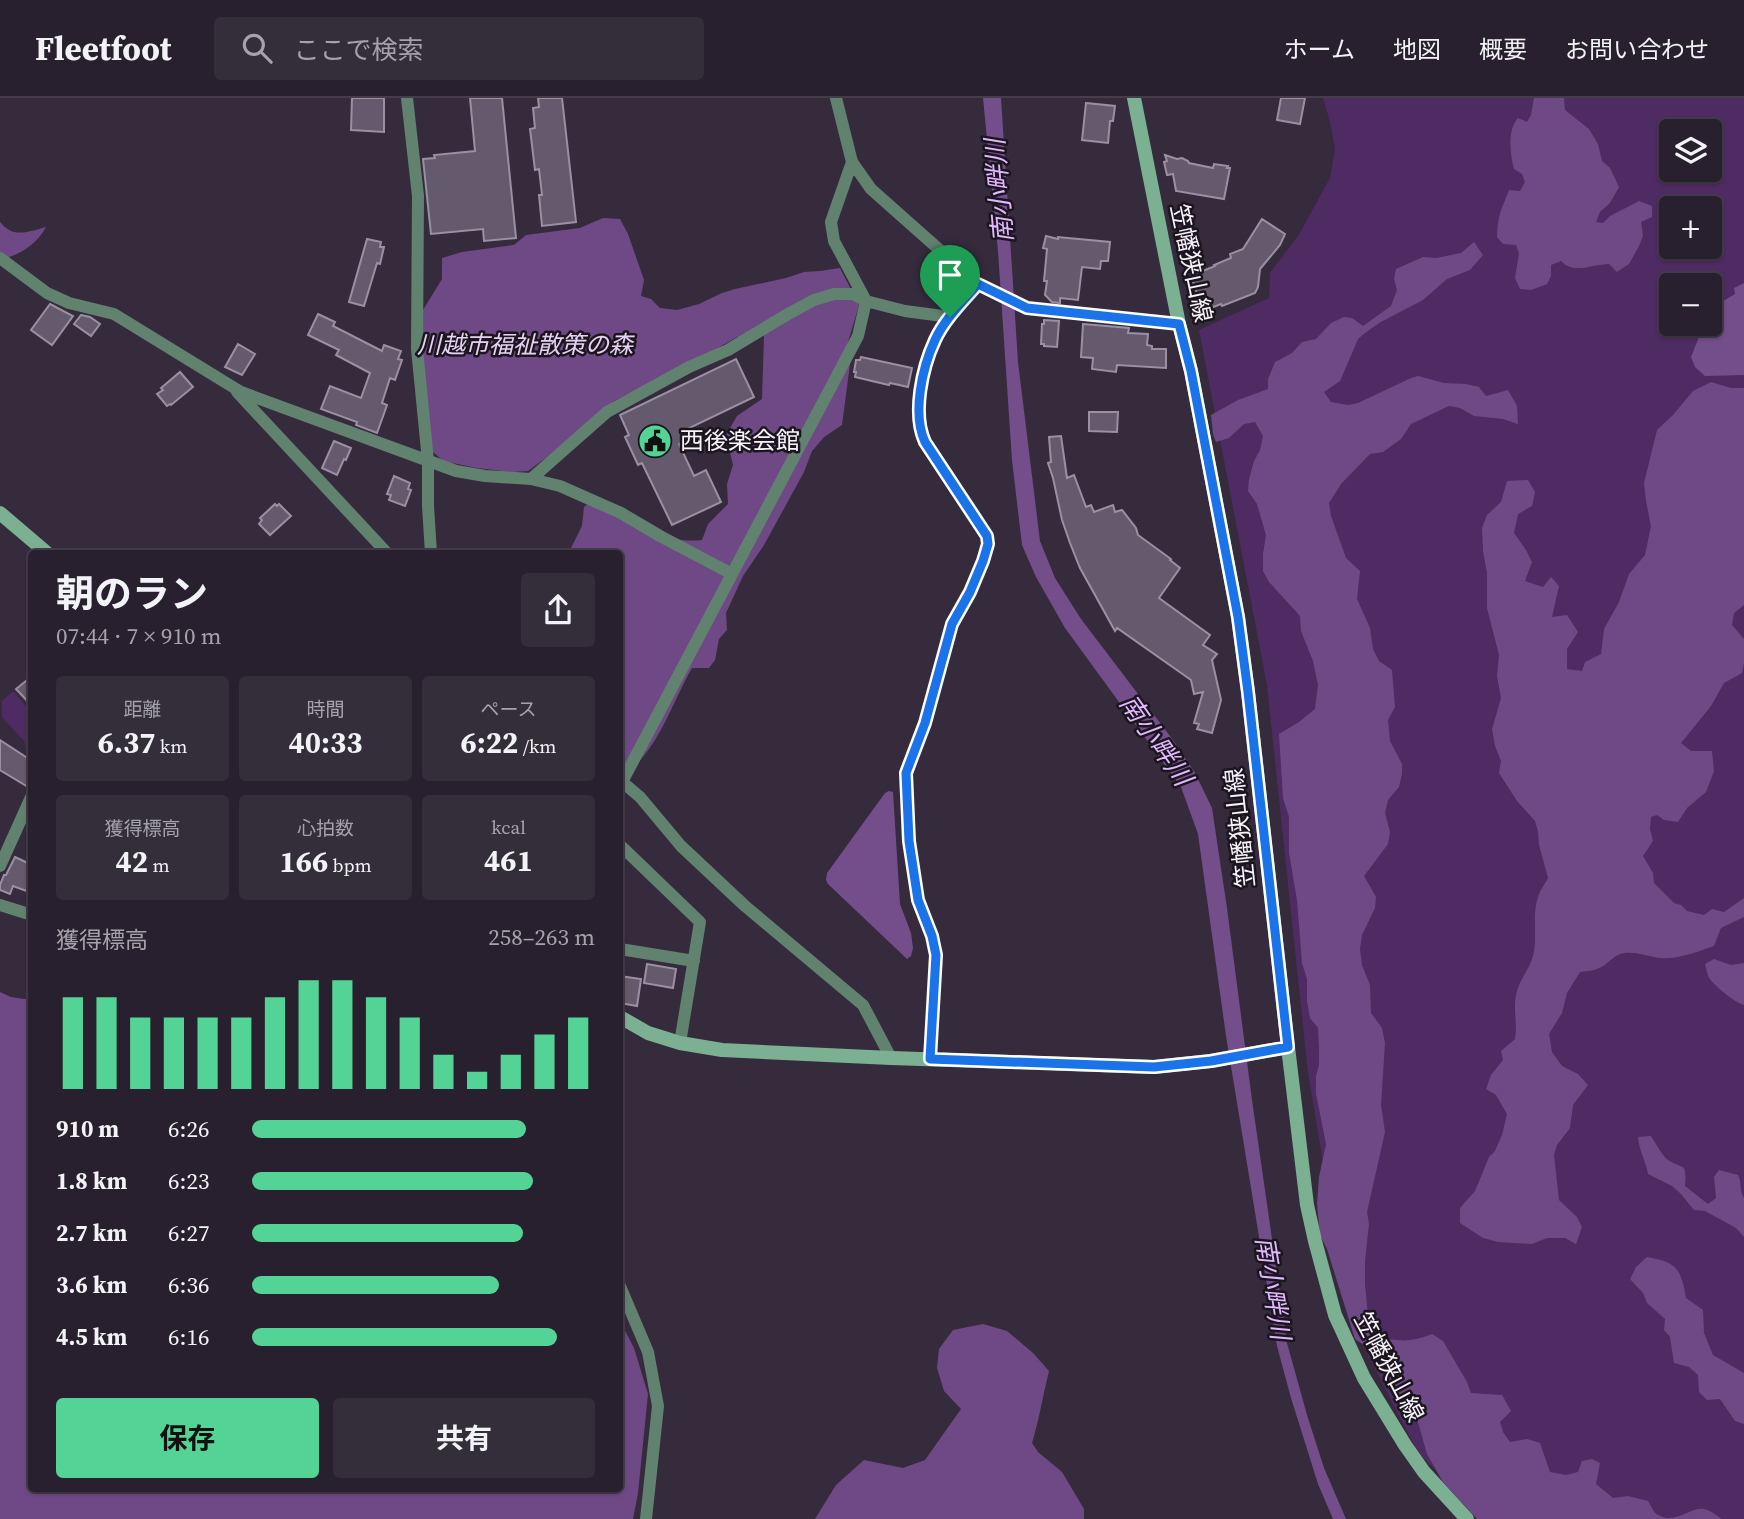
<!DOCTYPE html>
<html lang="ja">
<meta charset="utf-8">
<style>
:root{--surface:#28202e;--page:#342d3a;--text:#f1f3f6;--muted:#a5a3aa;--line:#443e4a;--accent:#54d396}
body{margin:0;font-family:"Source Serif 4","Noto Sans JP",serif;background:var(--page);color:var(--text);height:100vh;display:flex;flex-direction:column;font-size:26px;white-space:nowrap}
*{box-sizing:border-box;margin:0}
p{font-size:23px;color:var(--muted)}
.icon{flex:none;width:38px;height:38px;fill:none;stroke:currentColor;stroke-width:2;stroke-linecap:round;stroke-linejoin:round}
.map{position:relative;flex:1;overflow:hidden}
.sheet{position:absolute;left:28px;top:452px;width:595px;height:942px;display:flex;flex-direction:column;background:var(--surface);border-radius:7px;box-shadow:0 2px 5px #0004,0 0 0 2px var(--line)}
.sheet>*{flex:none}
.controls{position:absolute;left:1659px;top:21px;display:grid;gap:14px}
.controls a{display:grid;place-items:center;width:63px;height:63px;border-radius:7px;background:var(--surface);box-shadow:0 2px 5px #0004,0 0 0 2px var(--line);font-size:35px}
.pin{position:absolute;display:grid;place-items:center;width:60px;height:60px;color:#fff;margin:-72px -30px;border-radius:50% 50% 50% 0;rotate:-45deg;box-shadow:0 0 7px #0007}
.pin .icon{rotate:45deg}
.round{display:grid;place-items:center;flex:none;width:74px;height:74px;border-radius:7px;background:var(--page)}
.summary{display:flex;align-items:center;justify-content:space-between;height:119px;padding:0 28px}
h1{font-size:38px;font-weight:700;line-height:52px}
.figures{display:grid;grid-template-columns:repeat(3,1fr);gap:10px;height:119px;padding:7px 28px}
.figures div{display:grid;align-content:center;border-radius:7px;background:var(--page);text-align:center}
.figures b{font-size:30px;font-weight:700}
.figures small{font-size:19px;font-weight:400}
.figures p{font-size:19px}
.chart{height:196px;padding:14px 28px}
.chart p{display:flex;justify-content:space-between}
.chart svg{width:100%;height:126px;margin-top:7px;stroke:var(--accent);stroke-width:6}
.primary-button{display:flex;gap:14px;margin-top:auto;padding:14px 28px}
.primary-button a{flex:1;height:80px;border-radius:7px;background:var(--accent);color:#111;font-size:28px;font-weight:700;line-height:80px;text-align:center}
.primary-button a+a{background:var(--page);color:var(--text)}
ul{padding:0 28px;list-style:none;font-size:23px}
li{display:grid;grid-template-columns:112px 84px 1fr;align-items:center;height:52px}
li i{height:18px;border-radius:9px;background:var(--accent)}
header{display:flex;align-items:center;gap:42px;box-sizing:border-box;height:98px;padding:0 35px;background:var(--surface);border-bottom:2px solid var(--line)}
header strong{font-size:33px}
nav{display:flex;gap:38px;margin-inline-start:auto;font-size:24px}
.search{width:490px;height:63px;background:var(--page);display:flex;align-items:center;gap:18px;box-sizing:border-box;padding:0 24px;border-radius:7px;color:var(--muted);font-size:26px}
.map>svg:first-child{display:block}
</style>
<header>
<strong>Fleetfoot</strong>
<div class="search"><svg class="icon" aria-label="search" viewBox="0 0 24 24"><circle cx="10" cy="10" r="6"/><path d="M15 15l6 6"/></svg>ここで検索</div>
<nav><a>ホーム</a><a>地図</a><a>概要</a><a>お問い合わせ</a></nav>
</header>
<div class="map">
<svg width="1744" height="1421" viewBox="0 0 1744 1421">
<rect width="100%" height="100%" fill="#362b3d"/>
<path fill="#4e2b62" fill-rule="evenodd" d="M1323,0H1744V1421H1486L1418,1355L1361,1243L1331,1111L1308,975L1267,587L1199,232L1269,200L1270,175L1298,138L1330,80L1335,51L1330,24ZM1671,33H1710V72H1671ZM1671,110H1710V149H1671ZM1671,187H1710V226H1671Z
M13,593L31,614V655L26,650L24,643L2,619V603Z"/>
<path fill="#6f4986" d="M1534,0H1564L1565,12L1589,31L1598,46L1602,63L1610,70L1619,89L1610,105L1600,114L1596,124L1603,125L1610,118L1639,103L1652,108V119L1641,124L1643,138L1639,148L1629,166L1617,174L1609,166C1592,166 1574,177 1561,163L1551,167V178L1547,186L1531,192L1520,191L1515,180L1519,155L1516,147L1503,146L1497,139C1498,116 1501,113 1509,92L1520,93L1525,84L1522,76L1514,71C1510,56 1507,32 1518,20L1527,24L1531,17Z
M603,120L620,121L628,136L644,182L641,198L651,201L660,210L677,212L699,206L722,195L735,191L786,180L804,174L820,173L840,170L859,207L846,251L850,266L842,327L824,339L812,353L804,374L764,447L743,478L726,515L727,532L719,541L715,562L709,570H692C675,599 660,645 635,667C631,670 625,672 620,673V455H570L571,450L582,428L584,409L597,398C630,420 661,447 702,442L708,426L728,406L727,386L733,367L726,337L737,318L762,301L764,238L737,239L716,251L614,303L547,359L528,373L512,374L477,370L443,363L429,350L423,255V212L442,181V160L462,154L514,147L526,137L580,130Z
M0,124C3,127 5,130 9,132C19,138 36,132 46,129C38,145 18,159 0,161Z
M1474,144L1483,157L1470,172L1447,181L1423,202L1379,225L1365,235L1358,241L1340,283L1324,294L1331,304L1348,307L1358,305L1411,280L1418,278L1444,285L1466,286L1479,289L1486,298L1508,292L1517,308L1518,326L1503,321L1474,318L1460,310L1449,308L1411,326L1401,341L1383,354L1370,356L1341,386L1329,405L1331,418L1346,460L1360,473L1357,501L1370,530L1373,551L1379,563L1392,572L1395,609L1388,622L1390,643L1402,666V676L1399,689L1388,702L1385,715L1390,734L1388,746L1364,778L1376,799L1375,810L1362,837L1360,851L1362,867L1370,887L1371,915L1382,930L1385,945L1381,1007L1385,1034L1367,1114L1369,1126L1365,1163V1186L1369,1229L1377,1239C1399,1243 1410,1245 1432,1236L1443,1243L1467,1284L1471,1295L1502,1297L1511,1313L1500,1324L1503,1334L1510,1344L1527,1341L1540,1345L1550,1374L1566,1377L1578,1374L1582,1363L1592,1361L1600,1365L1596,1386L1613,1400L1628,1398L1648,1403L1655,1415C1658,1417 1662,1419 1666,1420C1691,1421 1695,1398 1721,1421H1477L1443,1384L1427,1356L1416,1317L1393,1297L1384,1275L1379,1257L1355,1241L1327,1151L1320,1137L1317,1106L1319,1079L1326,1046L1316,996V978L1319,967V950L1318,930L1310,920L1307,903V881L1302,865L1297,802L1289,755V719L1283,700L1279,636L1299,624L1315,611L1318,587L1313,563L1301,533L1300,518L1269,484L1263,473V456L1266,437L1257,406L1248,393L1249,381L1254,363L1260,352L1263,338L1255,324L1244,326L1229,340L1216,344L1213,336L1211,317L1238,302L1268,291V281L1275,264L1292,255L1302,244L1316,241L1331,225L1344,219L1352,220L1363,228L1391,208L1397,192L1394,181L1396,171L1423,159L1436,160L1461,155Z
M1711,284L1731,290H1744V507L1734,515L1732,527L1744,541V565L1742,575L1724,585L1711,608L1681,645L1691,653H1712L1714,673L1706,694L1687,710L1678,724L1664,722L1657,717L1651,719L1650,731L1653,743L1643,758L1653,775L1654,785L1674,805L1681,807L1687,813L1704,817L1712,811L1724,814L1744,800V819L1721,830L1714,848C1697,854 1676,862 1659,860C1647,858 1637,854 1625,855C1613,856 1607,868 1597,871C1592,873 1585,873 1580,874L1567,895L1562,915L1549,936L1552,954L1562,968L1578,976L1588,987L1573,1007L1570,1030L1557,1047L1554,1057L1559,1102L1577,1119L1582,1129L1576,1146L1565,1140H1547L1532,1146L1498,1144L1483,1140L1460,1125V1110L1475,1093L1489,1059L1495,1053L1502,1037L1507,1016L1496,997L1486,991L1491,977L1503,962L1501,953L1515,941C1518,924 1512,911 1517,893C1521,879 1532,868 1534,853C1537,835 1532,817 1538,799C1540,792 1545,786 1548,780L1539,747L1538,733L1535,723L1517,703L1499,675L1501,663L1495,648L1492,631L1501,600L1497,578L1499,557L1487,510V475L1483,453L1482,430L1487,417L1501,404L1507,383L1528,382L1535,394L1532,408L1518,416L1514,435L1526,452L1532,464L1525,483L1543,489L1551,479L1559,488L1552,519L1567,517L1578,534L1567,551V571L1582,573L1585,564L1601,556L1604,531L1619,504L1629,476L1645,457L1651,428L1646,403L1644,385L1657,332L1673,317L1693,293Z
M1714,861L1731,867L1744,865V907C1735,905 1712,886 1708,878C1707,874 1706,870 1705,866Z
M0,894L11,899L31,902L32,1390H620V1223L634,1250L648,1296L638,1395L633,1421H0Z
M1651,1038C1655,1044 1663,1059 1668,1062C1683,1072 1687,1063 1685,1088L1708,1106L1716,1100L1714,1079L1719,1072L1738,1077C1742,1084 1739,1093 1744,1100V1139L1736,1130L1705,1113L1694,1112L1681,1096L1672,1088L1648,1076C1646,1063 1639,1053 1638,1039Z
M1647,1159C1677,1164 1681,1171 1686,1200L1703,1212L1704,1235L1713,1257L1744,1275V1326L1735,1323L1720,1301L1707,1302L1699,1294L1698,1277L1689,1269L1674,1265L1670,1239L1664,1232L1665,1221L1647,1205L1643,1195L1630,1181L1636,1169Z
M983,1226L1007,1233L1033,1255L1049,1273C1043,1297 1039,1322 1032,1345L1038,1354L1062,1374L1084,1411V1421H815L836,1387L864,1362L903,1370L925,1362L961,1311L944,1293L937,1270L939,1251L953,1232Z"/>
<path fill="#744d8b" d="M983,0H1001L1018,264L1040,443L1055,480L1081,521L1173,642L1195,675L1212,710L1227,810L1252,1002L1287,1245L1307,1317L1324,1370L1346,1421H1333L1318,1386L1291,1300L1277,1248L1226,938L1198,736L1181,689L1065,530L1036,479L1022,447L1012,362L998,153Z
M1744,185V277L1705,278L1695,269L1691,259L1704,226H1710V217L1720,205L1735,196L1734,190Z
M889,693L893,694L900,806L911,835L913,850L911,858L907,861L828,786L826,782L827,775L885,695Z"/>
<path fill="#65596d" stroke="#9b8fa3" stroke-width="2" d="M352,0H384V34L351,32Z
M470,0H502L516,140L484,143L483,131L431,136L423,61L435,60L434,57L475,53Z
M538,0H562L576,124L542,128L539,97H542L539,71L535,72L530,31L535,30L533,10L539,9Z
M1281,0H1305L1300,26L1277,22Z
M1086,5L1115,8L1113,23H1110L1108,45L1082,42Z
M1165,57L1177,61L1182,60L1188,63L1189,65L1213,70L1214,66L1228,68L1227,70H1230L1224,101L1176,93L1173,76L1167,77L1164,64L1167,63Z
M1262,121L1285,136L1280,147L1260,171L1258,189L1255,195L1222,208L1221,206L1203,213L1191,178L1215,168L1214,167L1231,160L1230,156L1243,151Z
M1046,138L1058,141V139L1110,144L1108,163H1101L1100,171L1082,169L1078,202L1060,200V205L1052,204L1045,197L1047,183H1044L1047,151L1043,150Z
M367,141L381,144L380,149H384L380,166L377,165L364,208L349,204Z
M50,206L73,218L52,247L31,232Z
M318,216L335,224L333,228L382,253L384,247L401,253L398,261L402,262L395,282L390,280L382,305L387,307L377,335L356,327L357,324L321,311L330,288L361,300L370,275L336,257L339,252L308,237Z
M81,217L90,219L100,226L91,238L74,226Z
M1044,222L1059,223L1057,249L1044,248V246H1041L1042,226H1044Z
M1083,226L1129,230L1128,235L1148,236L1147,247L1152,248V251H1166V270L1117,267L1116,274L1092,271L1093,260L1081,259Z
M238,246L255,256L242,277L225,269Z
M861,259L912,270L908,289L890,285L889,287L855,279L856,274H854L856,262H860Z
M736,261L754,299L685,332L686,340L679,346L694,378L706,372L721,404L672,427L642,365L638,367L625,339L629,337L620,317Z
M180,274L193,289L171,307L170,306L167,308L157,296L163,292L161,290Z
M1089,314H1118L1117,334L1089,333Z
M1061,338L1067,380L1074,377L1086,409L1091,407L1094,414L1113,407L1115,414L1122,412L1136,430L1138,437L1171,461L1170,462L1180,470L1159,500L1210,537L1203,547L1217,556L1212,562L1221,602L1212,635L1197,631L1199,626L1194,625L1203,594L1194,596L1191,582L1117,530L1115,533L1080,470L1070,445L1062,422L1053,380L1048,365L1051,364L1049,339Z
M334,343L351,350L346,362L344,361L337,377L322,370Z
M394,378L410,385L408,391L411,392L405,408L389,402L391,397L387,396Z
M275,406L277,408L279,406L291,418L270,437L259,426L262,422L260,420Z
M32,578V608L16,591Z
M0,642L32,663V688L28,689L0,672Z
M15,759L32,767V795L13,788L10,796L0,792V787L4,777H6Z
M647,866L676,871L673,890L644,885Z
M620,878L641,881L637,908L620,905Z"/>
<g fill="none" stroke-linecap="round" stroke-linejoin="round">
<path stroke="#61826f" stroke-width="12" d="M407,0L418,98L417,251L428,363V408L431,455
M836,0L852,64L871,91L978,186L1027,210L1179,226
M852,64L831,124L834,143L866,203
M0,160L47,195L69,205L114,216L241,294L456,373L485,378L531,381L560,388L621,415L660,438L732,476
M237,294L387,455
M531,381L607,314L689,269L728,252L788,216L814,202L834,196H853L866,203
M620,682L640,699L681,748L745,808L863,907L891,960
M622,684L858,238L866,203L905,213L950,219
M620,747L700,824L680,945
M0,768L32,697
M0,807L32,817
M620,851L694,863
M930,961L936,857L932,838L918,802L909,743L906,675L925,625L952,526L970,493L983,463L988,446L987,438L924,344C912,316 922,270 935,242C944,222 963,203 978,186
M620,1188L648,1254L658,1308L646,1421"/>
<path stroke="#7bb092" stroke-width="14" d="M1134,0L1179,226L1191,273L1238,519L1248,594L1288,949L1307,1107L1315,1143L1335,1217L1364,1280L1405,1347L1424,1374L1467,1421
M0,415L47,455
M620,919L648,935L680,945L722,952L891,960L1154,969L1211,963L1288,949"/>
</g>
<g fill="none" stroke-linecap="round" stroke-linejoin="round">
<defs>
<path id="route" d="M978,186L1027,210L1179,226L1191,273L1238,519L1248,594L1288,949L1211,963L1154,969L930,961L936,857L932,838L918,802L909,743L906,675L925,625L952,526L970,494L983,463L988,446L987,438L925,344C912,316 922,270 935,242C944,222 963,203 978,186Z"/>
</defs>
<use href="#route" stroke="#fff" stroke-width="14"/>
<use href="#route" stroke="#1a73e8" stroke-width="9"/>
</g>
<defs>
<symbol id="civic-disc" viewBox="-11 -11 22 22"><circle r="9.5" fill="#54d396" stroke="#1b161e"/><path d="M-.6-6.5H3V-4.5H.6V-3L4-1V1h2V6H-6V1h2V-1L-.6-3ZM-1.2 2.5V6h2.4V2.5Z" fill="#111"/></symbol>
</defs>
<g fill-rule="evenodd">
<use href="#civic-disc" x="636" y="324" width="38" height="38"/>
</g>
<g text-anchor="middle" stroke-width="5" stroke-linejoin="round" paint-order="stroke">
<g font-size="24" fill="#f8f2fd" stroke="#1b161e">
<text transform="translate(1191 165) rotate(78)" y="8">笠幡狭山線</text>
<text transform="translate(1240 730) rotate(-96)" y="8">笠幡狭山線</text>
<text transform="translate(1389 1269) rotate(62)" y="8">笠幡狭山線</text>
</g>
<g font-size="24" font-style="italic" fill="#e6d0f4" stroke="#1b161e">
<text x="525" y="255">川越市福祉散策の森</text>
</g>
<g font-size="24" fill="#f8f2fd" stroke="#1b161e" text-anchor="start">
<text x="680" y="351">西後楽会館</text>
</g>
<g font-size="26" font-style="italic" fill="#e2b7ff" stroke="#1b161e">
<text transform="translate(999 93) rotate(-95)" y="9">南小畔川</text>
<text transform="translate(1156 642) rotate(55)" y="9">南小畔川</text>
<text transform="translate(1273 1190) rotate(81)" y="9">南小畔川</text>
</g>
</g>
</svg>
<div class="controls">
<a><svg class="icon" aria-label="layers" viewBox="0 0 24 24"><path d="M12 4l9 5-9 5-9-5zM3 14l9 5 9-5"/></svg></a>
<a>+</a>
<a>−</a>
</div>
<div class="pin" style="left:950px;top:219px;background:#1e9e55"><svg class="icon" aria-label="arrive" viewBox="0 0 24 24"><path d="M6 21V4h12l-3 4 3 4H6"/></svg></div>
<section class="sheet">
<div class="summary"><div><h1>朝のラン</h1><p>07:44 · 7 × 910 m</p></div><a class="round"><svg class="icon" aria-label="share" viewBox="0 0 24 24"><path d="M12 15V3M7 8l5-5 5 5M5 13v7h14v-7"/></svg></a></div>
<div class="figures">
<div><p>距離</p><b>6.37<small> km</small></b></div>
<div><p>時間</p><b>40:33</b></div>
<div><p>ペース</p><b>6:22<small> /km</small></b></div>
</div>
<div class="figures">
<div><p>獲得標高</p><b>42<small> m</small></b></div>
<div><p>心拍数</p><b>166<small> bpm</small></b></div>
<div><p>kcal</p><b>461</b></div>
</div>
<div class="chart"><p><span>獲得標高</span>258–263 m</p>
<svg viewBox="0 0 160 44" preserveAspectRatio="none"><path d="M5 44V12M15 44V12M25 44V19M35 44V19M45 44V19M55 44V19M65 44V12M75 44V6M85 44V6M95 44V12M105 44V19M115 44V32M125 44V38M135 44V32M145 44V25M155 44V19"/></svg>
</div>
<ul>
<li><b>910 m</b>6:26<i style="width:80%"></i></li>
<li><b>1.8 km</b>6:23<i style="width:82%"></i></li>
<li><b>2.7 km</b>6:27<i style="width:79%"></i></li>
<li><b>3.6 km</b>6:36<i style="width:72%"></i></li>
<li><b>4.5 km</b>6:16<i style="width:89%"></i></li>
</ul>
<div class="primary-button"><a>保存</a><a>共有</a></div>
</section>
</div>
